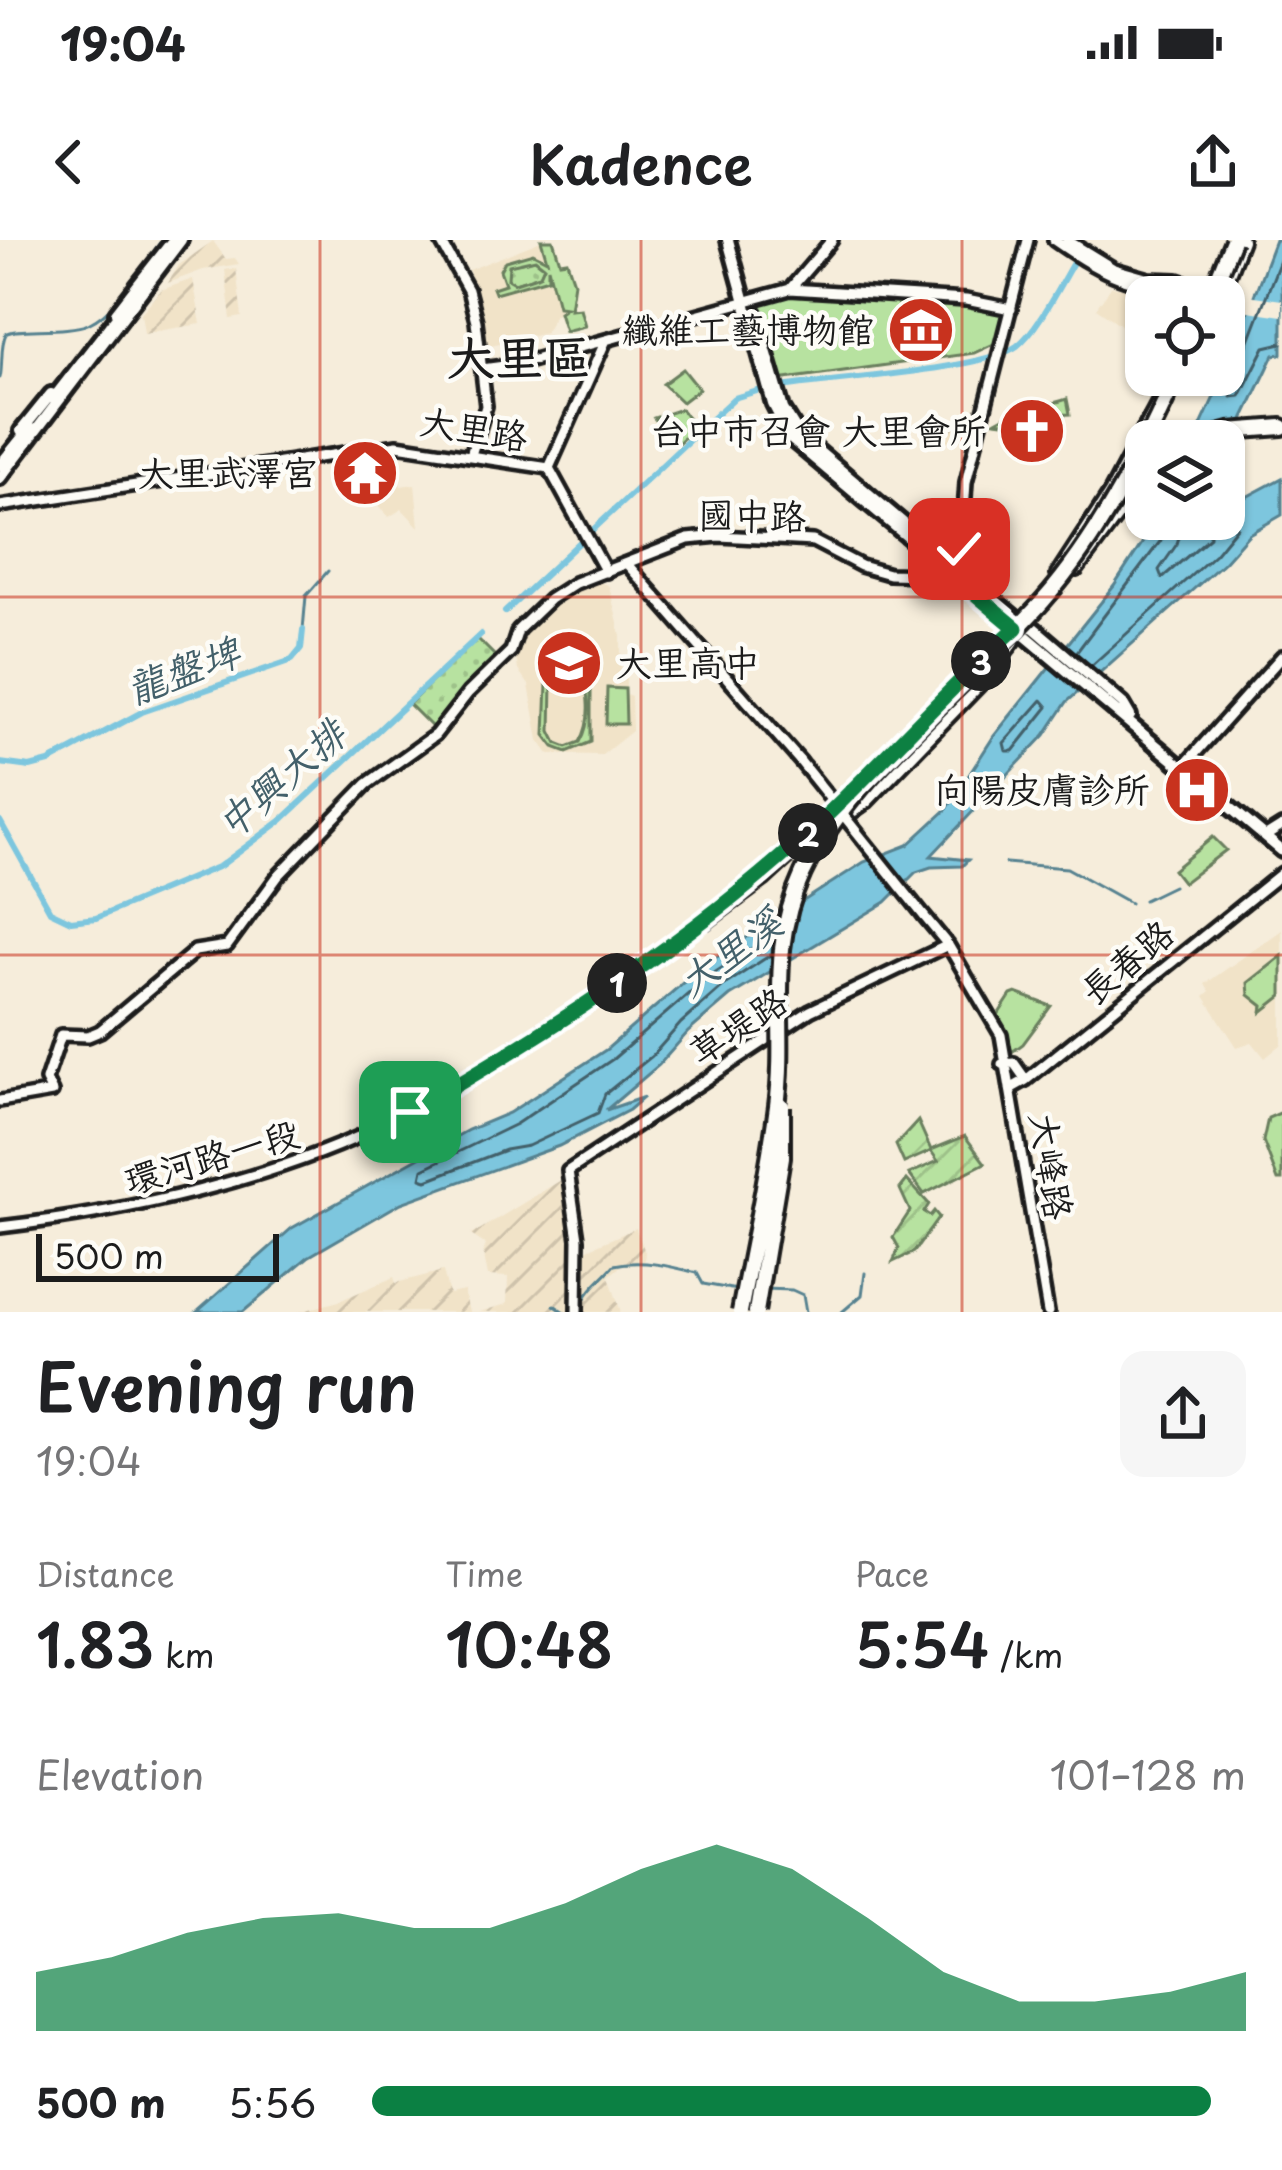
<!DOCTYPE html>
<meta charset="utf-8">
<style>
:root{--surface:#fff;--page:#f6f6f6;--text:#202124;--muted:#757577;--accent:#0b8043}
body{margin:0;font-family:"Playpen Sans","LXGW WenKai TC",sans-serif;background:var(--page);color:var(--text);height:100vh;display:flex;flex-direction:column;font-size:45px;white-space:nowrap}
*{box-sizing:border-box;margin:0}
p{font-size:39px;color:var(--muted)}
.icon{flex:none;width:66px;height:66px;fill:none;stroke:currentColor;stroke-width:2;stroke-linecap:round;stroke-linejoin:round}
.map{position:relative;height:1072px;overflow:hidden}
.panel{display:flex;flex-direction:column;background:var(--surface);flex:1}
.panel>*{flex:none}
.fabs{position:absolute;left:1125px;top:36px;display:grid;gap:24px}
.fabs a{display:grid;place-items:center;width:120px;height:120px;border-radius:24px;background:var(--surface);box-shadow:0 3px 9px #0004;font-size:60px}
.scale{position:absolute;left:36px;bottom:30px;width:243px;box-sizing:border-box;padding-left:12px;border:6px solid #1c1c1c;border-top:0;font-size:33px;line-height:42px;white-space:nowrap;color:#1c1c1c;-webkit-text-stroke:9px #fdfcf7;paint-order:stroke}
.pin{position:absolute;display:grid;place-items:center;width:102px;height:102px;color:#fff;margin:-51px;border-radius:24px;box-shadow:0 6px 18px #0006}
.km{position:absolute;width:60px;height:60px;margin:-30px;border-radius:50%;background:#222;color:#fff;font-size:33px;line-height:60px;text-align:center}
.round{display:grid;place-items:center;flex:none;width:126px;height:126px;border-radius:24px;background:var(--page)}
.headline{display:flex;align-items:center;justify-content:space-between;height:204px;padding:0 36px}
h1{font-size:66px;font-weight:600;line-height:90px}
.figures{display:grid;grid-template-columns:repeat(3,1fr);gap:18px;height:204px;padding:12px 36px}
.figures div{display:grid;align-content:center}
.figures b{font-size:60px;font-weight:600}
.figures small{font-size:33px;font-weight:400}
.figures p{font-size:33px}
.chart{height:336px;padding:24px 36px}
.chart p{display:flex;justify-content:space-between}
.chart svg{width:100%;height:216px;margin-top:12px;fill:var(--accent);opacity:.7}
ul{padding:0 36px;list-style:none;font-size:39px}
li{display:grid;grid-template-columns:192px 144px 1fr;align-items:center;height:90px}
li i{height:30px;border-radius:15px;background:var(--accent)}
.status{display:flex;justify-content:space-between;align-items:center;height:84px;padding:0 60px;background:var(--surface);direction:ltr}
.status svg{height:33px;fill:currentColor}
header{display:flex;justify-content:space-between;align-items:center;height:156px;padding:0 36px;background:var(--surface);font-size:54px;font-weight:600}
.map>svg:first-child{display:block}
</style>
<div class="status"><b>19:04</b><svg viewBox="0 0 49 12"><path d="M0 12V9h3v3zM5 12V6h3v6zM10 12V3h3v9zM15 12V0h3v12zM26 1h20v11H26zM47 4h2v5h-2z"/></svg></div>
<header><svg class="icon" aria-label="back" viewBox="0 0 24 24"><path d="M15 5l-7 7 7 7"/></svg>Kadence<svg class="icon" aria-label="share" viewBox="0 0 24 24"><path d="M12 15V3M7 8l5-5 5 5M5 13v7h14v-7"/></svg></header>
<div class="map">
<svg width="1282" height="1072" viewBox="0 0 1282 1072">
<defs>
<pattern id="industrial-furrows" width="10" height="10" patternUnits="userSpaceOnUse" patternTransform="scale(3)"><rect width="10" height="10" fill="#f1e3c8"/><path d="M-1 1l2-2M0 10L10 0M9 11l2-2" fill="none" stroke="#cec2ab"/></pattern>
<pattern id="grass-dots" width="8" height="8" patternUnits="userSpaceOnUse" patternTransform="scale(3)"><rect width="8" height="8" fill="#b7e2a0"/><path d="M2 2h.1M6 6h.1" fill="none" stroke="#9dc189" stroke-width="1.8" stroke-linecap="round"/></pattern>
<pattern id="garden-furrows" width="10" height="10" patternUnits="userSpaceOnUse" patternTransform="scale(3)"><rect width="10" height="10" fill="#b7e2a0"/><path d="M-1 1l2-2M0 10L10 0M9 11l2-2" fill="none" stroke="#9dc189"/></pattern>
</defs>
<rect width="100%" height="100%" fill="#f6eddb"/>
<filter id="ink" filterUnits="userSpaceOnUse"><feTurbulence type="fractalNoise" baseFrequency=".00833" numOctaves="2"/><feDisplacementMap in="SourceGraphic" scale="24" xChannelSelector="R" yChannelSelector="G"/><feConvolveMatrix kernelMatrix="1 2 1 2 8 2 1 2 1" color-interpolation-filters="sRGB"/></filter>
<g filter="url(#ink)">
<path fill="#f1e3c8" d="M541,1L559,66L564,64L566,68L554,75L545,92L487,106L469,30Z
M1112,46L1147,53H1173L1182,57H1146V102L1096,68Z
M395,229L401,246L415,244L419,287L402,269L389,277L375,261L386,253L380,245Z
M598,341L609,346L621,396V438H626V455L631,457L632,491L602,515L549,514L539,500L529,445L518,430L515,409L523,393L552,364Z
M1282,690V804L1265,818L1252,802L1237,807L1204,756L1210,751L1205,744Z"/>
<path fill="url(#industrial-furrows)" d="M213,1L226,19L235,18L239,24L203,30L168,43L179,25Z
M236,28L242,77L231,79L225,30Z
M193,39L201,84L144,93L141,73L161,50Z
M932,184L975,185L971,199L932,204Z
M566,937L581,1012L636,988L645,1012L644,1024L622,1025L609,1036L621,1072H479L507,1064L508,1037L488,1036L483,1012L486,1005L471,995Z
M443,1031L449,1054L464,1051L469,1072H299L339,1061L394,1037L396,1043Z"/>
<path fill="url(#grass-dots)" stroke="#6a7f5e" stroke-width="3" d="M535,19L544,26L540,35L515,43L508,39L506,31L511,24Z
M477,398L497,418L465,449L438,486H431L409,464Z"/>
<path fill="#b7e2a0" stroke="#6a7f5e" stroke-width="3" fill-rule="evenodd" d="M541,0H553L560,22L567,21L574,42L570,69L580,68L585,86L565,91L559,72L566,67L558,66L548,27V38L495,53L493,48L505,44L500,30L505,21L533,13L547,20ZM535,19L544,26L540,35L515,43L508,39L509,25Z
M793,52L965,62L1007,72L998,102L974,113L778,140L759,64Z
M683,129L699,149L682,162L663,144Z
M1067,159L1070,174L1052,175L1047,188L996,181C1019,166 1041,168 1067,159Z
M681,169L695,187L676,205L654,178Z
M569,425L591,435V502L567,512L554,507L545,495L547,443L557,429ZM567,430L576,431C592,446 591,484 580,502L567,507L557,503L551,491L552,443Z
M607,448L625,449L626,484H606Z
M1213,597L1226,610L1183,643L1173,630Z
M1282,716V756L1262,772L1263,766L1249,755L1248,743Z
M1016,753L1051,766L1023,804L1012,812L998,775L1011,755Z
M1282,872V940H1278L1263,901L1268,878Z"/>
<path fill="url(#garden-furrows)" stroke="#6a7f5e" stroke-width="3" d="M918,881L931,910L965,896L985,923L924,954L909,934L938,921L931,911L904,923L896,905Z
M907,940L929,964L924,972L930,976L934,971L939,977L914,1012L893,1022L899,1008L893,997L910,971L900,949Z"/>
<path fill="#7dc6de" stroke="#568290" stroke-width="3" d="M1275,0H1282V114L1274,115L1224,219V201H1194L1224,135Z
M1282,238V275L1249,294L1224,322L1067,462L1045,495L931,616L968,620L962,626L931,627L916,632L886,662L730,756L688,792L659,825L606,870L644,857L629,870L559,906L401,963L308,1017L243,1072H197L292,988L468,890L509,873L607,809L701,727L864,622L908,605L947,569L994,496L1114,346L1158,279H1224V269Z"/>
<path fill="#f6eddb" d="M1247,55L1282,60V76L1241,70Z"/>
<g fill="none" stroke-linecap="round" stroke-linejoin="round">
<path stroke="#43606a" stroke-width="3" d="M1282,15L1241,121L1232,131L1231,157L1240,156L1265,107L1282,103
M1184,279L1177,304L1159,330L1162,338L1210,297V291L1200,279
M1076,413L1162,299L1168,279
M1091,426L1215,314L1237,287L1234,281L1220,279
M1042,460L1048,467L1013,511H1006L1004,503Z
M772,714L723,746L681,783L652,816L605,854L598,873L528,906L505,910L427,940L421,938L423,929L516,884L613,819L708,737L774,694"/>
<path stroke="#568290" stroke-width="3" d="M0,138C3,126 0,104 6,94C13,87 68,93 88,84C118,70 142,26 162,0
M303,390L306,356L328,331
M1005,623L1067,628L1130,663
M1144,660L1173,646
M764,1049L792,1050L803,1055L806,1072
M585,1058C592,1045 604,1037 614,1025C642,1019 670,1026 697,1033L703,1044L737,1050
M554,1065L564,1072
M842,1072L862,1055L865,1033"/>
<path stroke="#7dc6de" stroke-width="6" d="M782,147C831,139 984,130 1017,106C1038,90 1060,44 1074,21
M505,372L734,158L764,149
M0,523L30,527L49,522L142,472L292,420L301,409L303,390
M0,581L50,671L71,681L96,678L220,626L282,580L481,394"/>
<defs>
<path id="secondary" d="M440,0L468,50L476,81L486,166L471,215
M1054,0C1077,16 1102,33 1130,41C1155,49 1180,46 1205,57
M1067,0L1114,29L1149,39L1178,40L1214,52
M790,49L966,60L1011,69
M482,129L519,124L790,49L832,0
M549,228L606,100
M549,228L606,332
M0,266L397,205L549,228
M968,273L994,360
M627,324L800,521
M1057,334L1109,254L1158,162
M1183,527L1282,416
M1266,596L1282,586
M924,676L948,705L1001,795L1048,1072
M1002,824L1014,823L1026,840
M1010,849L1026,840L1282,633
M0,861L52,852L46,840L61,795L88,796L100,791L195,711L227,706L278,636L334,578L367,544L435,495L468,453L511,411L518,390L550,359L575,343L688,299L719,296L813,301L861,326L889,334L925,335L948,331L962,302L966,242L1028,0
M0,987C127,972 273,940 388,883C432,862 473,835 514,809C579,768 643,728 704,681
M577,1072L578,999L568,931L810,771L948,705"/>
<path id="primary" d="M728,0L773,164L791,199L1282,611
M116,73L173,0
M755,73L783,169L799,195L1024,385
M53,159L122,70
M21,191L51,154
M0,225L30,188
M0,238L181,0
M920,297H945L964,275
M1023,384L1034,388L1123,464L1130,476"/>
<path id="highway" d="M1218,57L1240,0
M1193,201L1229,191L1282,187
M1076,328L1146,234
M842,577L866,560L978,444L1012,401"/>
</defs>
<use href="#secondary" stroke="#1c1c1c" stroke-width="18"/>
<use href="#primary" stroke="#1c1c1c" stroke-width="20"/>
<use href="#highway" stroke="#1c1c1c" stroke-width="22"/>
<use href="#secondary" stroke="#fdfcf7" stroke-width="9"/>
<use href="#primary" stroke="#fdfcf7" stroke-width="10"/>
<use href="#highway" stroke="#fdfcf7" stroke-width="14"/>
<defs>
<path id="secondary-bridge" d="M800,521L924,676"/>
<path id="highway-bridge" d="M1210,57L1233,0
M703,682L763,638L829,577
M740,1072C753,1004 768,935 777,866C788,784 765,714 803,633C850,535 969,444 1043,361C1097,300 1144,210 1177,135
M756,1072L782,917V866"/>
</defs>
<use href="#secondary-bridge" stroke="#1c1c1c" stroke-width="18" stroke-linecap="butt"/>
<use href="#highway-bridge" stroke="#1c1c1c" stroke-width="22" stroke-linecap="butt"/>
<use href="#secondary-bridge" stroke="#fdfcf7" stroke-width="9"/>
<use href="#highway-bridge" stroke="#fdfcf7" stroke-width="14"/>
</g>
</g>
<g fill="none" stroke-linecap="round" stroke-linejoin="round" filter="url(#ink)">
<defs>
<path id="route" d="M410,872C540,797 667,716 780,618C863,546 934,461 1016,388L948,331L959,309"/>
</defs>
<use href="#route" stroke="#fff" stroke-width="24"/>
<use href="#route" stroke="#0b8043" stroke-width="15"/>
</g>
<path fill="none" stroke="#c8321e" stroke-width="3" stroke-opacity="0.55" d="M320,0V1072M641,0V1072M962,0V1072M0,357H1282M0,715H1282"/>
<defs>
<symbol id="museum-disc" viewBox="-11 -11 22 22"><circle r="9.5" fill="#c8321e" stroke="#fdfcf7"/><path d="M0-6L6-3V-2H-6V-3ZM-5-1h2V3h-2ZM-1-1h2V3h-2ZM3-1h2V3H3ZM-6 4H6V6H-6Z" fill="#fff"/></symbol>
<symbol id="church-disc" viewBox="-11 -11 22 22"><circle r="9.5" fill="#c8321e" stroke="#fdfcf7"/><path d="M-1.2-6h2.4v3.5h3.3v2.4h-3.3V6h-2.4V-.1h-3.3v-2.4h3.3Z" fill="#fff"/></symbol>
<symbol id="temple-disc" viewBox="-11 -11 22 22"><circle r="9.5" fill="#c8321e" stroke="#fdfcf7"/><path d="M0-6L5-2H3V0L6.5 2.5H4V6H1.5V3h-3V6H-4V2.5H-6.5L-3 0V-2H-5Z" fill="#fff"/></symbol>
<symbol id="school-disc" viewBox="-11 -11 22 22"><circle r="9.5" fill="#c8321e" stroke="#fdfcf7"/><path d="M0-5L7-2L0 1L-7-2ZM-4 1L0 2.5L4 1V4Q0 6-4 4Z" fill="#fff"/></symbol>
<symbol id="hospital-disc" viewBox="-11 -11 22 22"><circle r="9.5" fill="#c8321e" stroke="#fdfcf7"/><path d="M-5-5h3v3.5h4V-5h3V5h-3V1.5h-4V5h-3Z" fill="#fff"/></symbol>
</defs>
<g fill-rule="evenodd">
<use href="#museum-disc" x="883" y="52" width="76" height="76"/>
<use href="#church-disc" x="994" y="153" width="76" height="76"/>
<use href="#temple-disc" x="327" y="195" width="76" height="76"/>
<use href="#school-disc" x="531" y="385" width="76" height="76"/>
<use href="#hospital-disc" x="1159" y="512" width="76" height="76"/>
</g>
<g text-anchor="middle" stroke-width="9" stroke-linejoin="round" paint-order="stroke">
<g font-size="36" fill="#1c1c1c" stroke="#fdfcf7" text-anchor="end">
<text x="874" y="103">纖維工藝博物館</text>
<text x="986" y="204">台中市召會 大里會所</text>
<text x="318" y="246">大里武澤宮</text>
<text x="616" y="436" text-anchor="start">大里高中</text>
<text x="1150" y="563">向陽皮膚診所</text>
</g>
<g font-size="36" fill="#1c1c1c" stroke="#fdfcf7">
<text transform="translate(474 189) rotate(9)" y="13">大里路</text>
<text transform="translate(752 276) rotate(1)" y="13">國中路</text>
<text transform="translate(1127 722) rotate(-40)" y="13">長春路</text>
<text transform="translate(738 786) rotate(-33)" y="13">草堤路</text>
<text transform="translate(212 917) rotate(-16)" y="13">環河路一段</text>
<text transform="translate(1051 926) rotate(81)" y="13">大峰路</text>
</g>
<g font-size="39" font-style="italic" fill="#43606a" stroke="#fdfcf7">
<text transform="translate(183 431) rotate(-21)" y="14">龍盤埤</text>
<text transform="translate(281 539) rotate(-41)" y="14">中興大排</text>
<text transform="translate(730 712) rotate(-36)" y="14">大里溪</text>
</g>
<g font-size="48" font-weight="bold" fill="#1c1c1c" stroke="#fdfcf7">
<text x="519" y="135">大里區</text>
</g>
</g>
</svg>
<div class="fabs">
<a><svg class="icon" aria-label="locate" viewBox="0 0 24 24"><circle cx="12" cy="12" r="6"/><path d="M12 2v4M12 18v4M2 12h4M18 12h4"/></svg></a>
<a><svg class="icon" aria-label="layers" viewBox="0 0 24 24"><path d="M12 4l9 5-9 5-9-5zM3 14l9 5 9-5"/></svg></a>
</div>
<div class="scale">500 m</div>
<div class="pin" style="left:410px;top:872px;background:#1e9e55"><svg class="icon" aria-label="arrive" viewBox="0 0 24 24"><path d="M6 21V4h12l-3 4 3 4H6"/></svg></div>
<div class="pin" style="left:959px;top:309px;background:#d93025"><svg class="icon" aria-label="check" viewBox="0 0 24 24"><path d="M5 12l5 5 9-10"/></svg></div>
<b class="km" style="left:617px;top:743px">1</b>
<b class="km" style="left:808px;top:593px">2</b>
<b class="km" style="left:981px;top:421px">3</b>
</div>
<section class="panel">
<div class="headline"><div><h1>Evening run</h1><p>19:04</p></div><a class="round"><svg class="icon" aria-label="share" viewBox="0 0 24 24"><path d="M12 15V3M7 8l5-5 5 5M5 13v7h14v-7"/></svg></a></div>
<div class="figures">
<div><p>Distance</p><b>1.83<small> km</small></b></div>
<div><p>Time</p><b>10:48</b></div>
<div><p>Pace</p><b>5:54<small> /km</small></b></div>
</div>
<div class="chart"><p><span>Elevation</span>101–128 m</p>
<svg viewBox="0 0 160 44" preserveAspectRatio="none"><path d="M0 44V32L10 29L20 24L30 21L40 20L50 23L60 23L70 18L80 11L90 6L100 11L110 21L120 32L130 38L140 38L150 36L160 32V44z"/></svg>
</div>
<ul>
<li><b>500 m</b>5:56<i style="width:96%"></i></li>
</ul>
</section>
